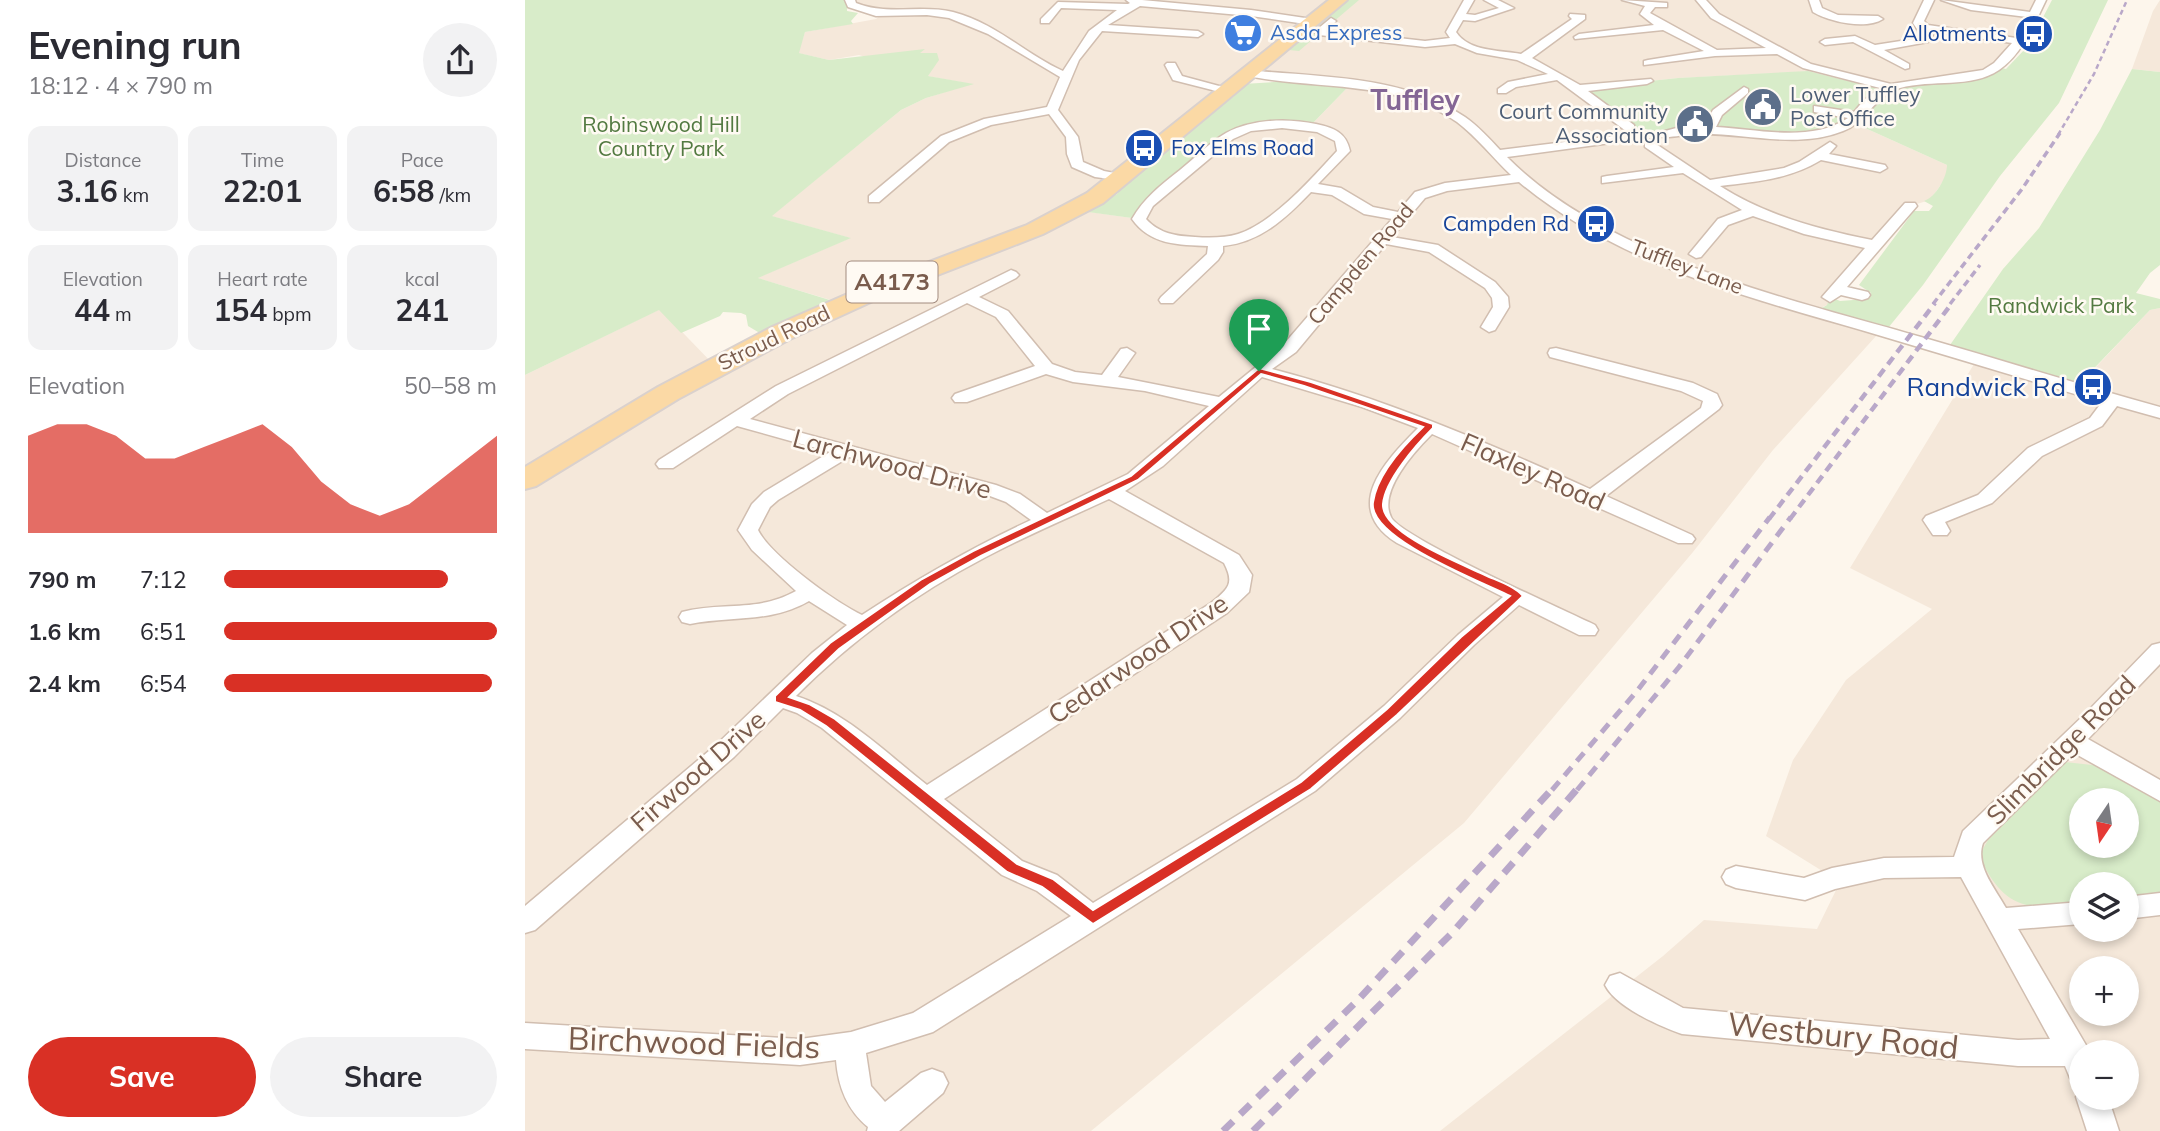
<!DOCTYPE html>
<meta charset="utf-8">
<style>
:root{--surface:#fff;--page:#f2f2f3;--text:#2b2b33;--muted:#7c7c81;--accent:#d93025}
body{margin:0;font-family:Mulish,sans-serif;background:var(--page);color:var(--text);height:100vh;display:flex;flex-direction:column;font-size:26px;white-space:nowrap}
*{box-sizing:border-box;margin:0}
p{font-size:23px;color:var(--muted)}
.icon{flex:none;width:38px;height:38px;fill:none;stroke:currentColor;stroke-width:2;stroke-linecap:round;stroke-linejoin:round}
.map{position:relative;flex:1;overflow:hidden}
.sheet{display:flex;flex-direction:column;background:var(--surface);width:525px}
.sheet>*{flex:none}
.needle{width:46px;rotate:193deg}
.fabs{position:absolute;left:1544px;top:788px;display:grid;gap:14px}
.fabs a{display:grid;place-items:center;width:70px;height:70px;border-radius:50%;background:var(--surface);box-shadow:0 4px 10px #0003;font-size:35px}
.pin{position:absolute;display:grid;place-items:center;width:60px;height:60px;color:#fff;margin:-72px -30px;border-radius:50% 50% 50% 0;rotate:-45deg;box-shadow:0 0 7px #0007}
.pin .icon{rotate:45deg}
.round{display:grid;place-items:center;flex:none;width:74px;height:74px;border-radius:37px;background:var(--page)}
.headline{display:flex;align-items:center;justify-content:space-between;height:119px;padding:0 28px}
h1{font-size:38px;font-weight:700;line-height:52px}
.metrics{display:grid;grid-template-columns:repeat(3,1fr);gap:10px;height:119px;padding:7px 28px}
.metrics div{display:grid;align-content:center;border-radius:14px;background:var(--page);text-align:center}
.metrics b{font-size:30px;font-weight:700}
.metrics small{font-size:19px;font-weight:400}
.metrics p{font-size:19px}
.chart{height:196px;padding:14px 28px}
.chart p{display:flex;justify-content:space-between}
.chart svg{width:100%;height:126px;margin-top:7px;fill:var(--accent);opacity:.7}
.cta{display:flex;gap:14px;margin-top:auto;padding:14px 28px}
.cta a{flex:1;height:80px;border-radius:42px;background:var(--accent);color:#fff;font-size:28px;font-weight:700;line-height:80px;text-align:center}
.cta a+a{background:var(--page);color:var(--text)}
ul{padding:0 28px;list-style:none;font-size:23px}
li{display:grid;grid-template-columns:112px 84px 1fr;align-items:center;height:52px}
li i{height:18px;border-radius:9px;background:var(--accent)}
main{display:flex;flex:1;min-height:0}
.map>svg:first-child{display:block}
</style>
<main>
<section class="sheet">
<div class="headline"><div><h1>Evening run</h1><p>18:12 · 4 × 790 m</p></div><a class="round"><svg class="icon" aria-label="share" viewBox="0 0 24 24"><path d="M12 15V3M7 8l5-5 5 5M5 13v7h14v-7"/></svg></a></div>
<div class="metrics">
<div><p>Distance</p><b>3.16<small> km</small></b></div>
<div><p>Time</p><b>22:01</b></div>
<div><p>Pace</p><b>6:58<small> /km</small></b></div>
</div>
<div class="metrics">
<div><p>Elevation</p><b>44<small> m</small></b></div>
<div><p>Heart rate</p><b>154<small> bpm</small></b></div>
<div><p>kcal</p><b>241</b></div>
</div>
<div class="chart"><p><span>Elevation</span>50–58 m</p>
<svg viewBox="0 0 160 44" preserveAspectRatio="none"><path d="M0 44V10L10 6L20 6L30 10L40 18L50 18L60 14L70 10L80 6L90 14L100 26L110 34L120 38L130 34L140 26L150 18L160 10V44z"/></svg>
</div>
<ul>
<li><b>790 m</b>7:12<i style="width:82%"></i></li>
<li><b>1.6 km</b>6:51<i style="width:100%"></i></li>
<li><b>2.4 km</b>6:54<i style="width:98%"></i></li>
</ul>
<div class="cta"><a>Save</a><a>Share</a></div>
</section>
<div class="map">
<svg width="1635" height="1131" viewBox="0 0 1635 1131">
<rect width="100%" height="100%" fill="#fdf6ec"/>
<path fill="#f5e8da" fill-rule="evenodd" d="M329,0H1516L1473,67L1366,87L1293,71L1153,78L1051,89L1105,128L1093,133V138L1108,143L1125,144L1136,140L1135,134L1329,123L1422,165V176L1405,200L1385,206L1302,305L1287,312L1352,335L1248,450L1168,552L939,823L566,1131H0V375L135,309L190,366L316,303L232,278L325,238L246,216L376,110L401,98L446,84L402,76L334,55L304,60L273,53L280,32L351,19L356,15L331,4ZM722,73L824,86L787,124L712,131L616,212L614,219L551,210Z
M1635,0V72L1607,69L1628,11Z
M1635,308V412L1551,388L1625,310Z
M1449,364L1635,419V1131H915L1138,956L1179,920L1292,929L1315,882L1241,836L1268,760L1321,680L1407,609L1325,568ZM1556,800H1601V845H1556ZM1556,884H1601V929H1556ZM1556,968H1601V1013H1556ZM1556,1052H1601V1097H1556Z"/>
<path fill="#d8ecc9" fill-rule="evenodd" d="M0,0H322V11L333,13L326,21L328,24L280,32L274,53L304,60L400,49L395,53H412L414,60L403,76L449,84L401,98L376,110L247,216L326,238L233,278L308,301L238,335L223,326L221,315L216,313L198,312L195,316L156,333L134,310L0,375Z
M814,0H834L774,51L753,49Z
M1527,0H1583L1534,103L1475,176L1398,285L1359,333L1290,312L1302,305L1305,297L1315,301L1342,299L1346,293L1334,285L1389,211H1404L1408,206L1399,201C1411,197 1422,177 1422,165L1329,123L1280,136L1184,129L1135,134L1121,129L1105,128L1050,89L1153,78L1283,71L1359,90L1473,67L1481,69L1500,49L1504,37L1515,34L1514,25Z
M1607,69L1635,72V265L1625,273L1611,293L1635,299V308L1625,310L1555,383L1425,345L1478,269L1514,228L1575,130Z
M765,81L822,88L787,124L712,131L622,204L614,219L563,212L592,194L599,183L693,104C706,101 712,95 718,84Z
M1540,762L1576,766L1635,801V897L1601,900V884H1556V905C1502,911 1479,909 1454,856L1463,840ZM1556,800H1601V845H1556Z"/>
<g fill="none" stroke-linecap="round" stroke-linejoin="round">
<defs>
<path id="street" d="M320,0H330L331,3C363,16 396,4 428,12C471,23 500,54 538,71L564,31L592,10L536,8L524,23H516V19L533,2L603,4L605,3L601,0H617L726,10L787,19L792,22L787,25L726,16L615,6L583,25L673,31L678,34L673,37L577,31L554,60L533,110L553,137L558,162L579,171L600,175V181L570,177L547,167L542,154L541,137L524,114L466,125L424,142L354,202H344V196L416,136L459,119L522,107L535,77L463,34L424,18L402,15L351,16L323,7Z
M939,0H949L941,14L950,15L974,8L959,0H973L989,8L950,21L938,20L931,32C944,52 975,50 996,54L1047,19L1044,16L1045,14L1060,15V19L1007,58L1055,85L1126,79L1128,81L1122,84L1063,91L1109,125V131H1101L1032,80L991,87L981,93H973V89L983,82L1023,74L992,60L952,53L930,44L900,47L794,35L789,32L806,18L811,21L803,30L900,41L925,38L921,32Z
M1097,0L1142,3V7H1130L1125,13L1192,50L1241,48L1186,18L1171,0H1181L1194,14L1286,64L1366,84L1458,70L1469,63L1487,43L1410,32L1403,42L1359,50L1384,64V68L1380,69L1328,42L1300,45L1295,42L1300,39L1330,36L1350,45L1395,38L1400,31L1392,29L1388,23L1399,0H1409L1399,21L1403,25L1491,38L1502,17L1446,10L1416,0L1505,12L1511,0H1521C1509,25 1497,54 1474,70C1446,89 1407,79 1375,88C1348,97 1342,122 1318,131C1270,150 1218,132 1170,134C1158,134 1137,141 1129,134L1155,127L1179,126L1188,110L1219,87L1223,89V93L1197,115L1191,127C1232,129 1286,143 1323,118L1289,112V106L1329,112L1339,100L1355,88L1278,68L1252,54L1190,56L1119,65V61L1123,60L1179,51L1138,30L1050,39L1049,37L1054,34L1129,25L1115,14L1120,6Z
M1284,0H1294L1297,8L1313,15L1353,16L1358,19C1341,30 1305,22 1288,12Z
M642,63H650L657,76L709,90L703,94L648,80L640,65Z
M722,70C793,77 879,75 940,117C953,126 964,138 975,150L1097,135V141L1093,142L982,157C1081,257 1263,299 1396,337C1476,360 1555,385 1635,407V418L1592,406L1577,426L1517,456L1467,503L1420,522L1425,531L1422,535H1408L1398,520L1401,516L1453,495L1503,448L1565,418L1577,402C1499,379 1421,355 1343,332C1222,297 1092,264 994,182L922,191L900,198L867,237L913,245L970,282L983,297L984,307L970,330L964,332L956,327L968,307L967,298L960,288L904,252L861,244L771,352L747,369C858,398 961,442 1065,489L1176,408L1178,401L1156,391L1025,357L1023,353L1025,349L1031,348L1168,383L1192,394L1197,405L1194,409L1081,496L1167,535L1170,539L1167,543H1153L907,434C890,451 853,491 866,517C875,537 1039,610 1070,625L1073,630L1070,635H1054L994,605L949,645L875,718L790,791L408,1032L341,1053L346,1086L360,1102L396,1073L407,1069L418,1073L423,1083L418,1093L374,1131H342L343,1127C322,1110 313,1086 311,1060L275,1065L0,1049V1023L275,1039L326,1032L388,1013L546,916L512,891L477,875L297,728L272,713L258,708L209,757L10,930L0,933V906L191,745L287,653L322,625L284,601C246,623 207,616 165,624L157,622L154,617L157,612C199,601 231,613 271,591L227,550L213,530L227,504L239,492L305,452L212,426L148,468H134L131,464L134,460L251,386L486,270L491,272L494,275L491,278L454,297L483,311L527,364L550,372L577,375L596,349L602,348L610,353L593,377L694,397L759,344L867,219L839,214L807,195L786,192C761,218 736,242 698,246V252L693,260L648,303H636L634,300L636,297L682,254L683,246C654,245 625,245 607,219C619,198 636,185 655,170C670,158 685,142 701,133C727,119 762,118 791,124C809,128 821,132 825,151L793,184L816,188L848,207L873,212L890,192L920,183L986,175C968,158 952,137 932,122C869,78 789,91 718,75L716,73ZM757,128L792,132L810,141L812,151C788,177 748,223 713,234C700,238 684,238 670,237C651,236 635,234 621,219L628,206L708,139L726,131ZM442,303L471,317L510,366L430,394L427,398L430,402H442L521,374L548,382L620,391L684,406L603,474L522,513L495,494L471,485L225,419L263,394ZM737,377L837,407L893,428C859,462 816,508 872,543L978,597L933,635L859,706L772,779L568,903L532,875L497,861L419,799L702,613L724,592L727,575L714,555L600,491L638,466ZM324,457L457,493L481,502L506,520C446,548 392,579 337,615C310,602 246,556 233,530L245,507L253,500ZM584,499L699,563C710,584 703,589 686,603L402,785C361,753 321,712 271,696C326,641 390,594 459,558C500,536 543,518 584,499Z
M1125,140L1185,180L1259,168L1274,162L1305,142L1311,146L1304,154L1360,165L1362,168L1355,172L1296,160C1265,179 1231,182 1195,186C1242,216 1293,229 1347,240L1380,203H1390L1392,206L1322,287L1343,292L1345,295L1343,298L1337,300L1316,295L1305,302L1297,297L1340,248L1279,234L1228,216L1203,225L1176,257L1171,258L1164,254L1193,219L1217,210L1158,173L1077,183V177L1082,176L1149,167L1120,147V141Z
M1635,643V664L1563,739L1635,780V801L1549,753L1458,843C1450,866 1470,888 1481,908L1556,902V924L1493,929L1565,1052H1556V1082L1545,1078L1540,1066H1493L1157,1034C1134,1026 1091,1007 1080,985L1085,976L1095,973L1158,1008L1493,1040L1525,1039L1436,877L1359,878L1310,889L1280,900L1211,888L1201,884L1197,877L1201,870L1211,866L1279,878L1307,868L1359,858L1429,857L1438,831L1560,714L1627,645Z
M1635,893V915L1601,919V897Z
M1556,1087V1097H1583L1594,1131H1562L1551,1097Z"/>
<path id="primary" d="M804,0H822L578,203L518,234L361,295L265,339L153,399L11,486L0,489V467L133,387L247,327L343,285L502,225L562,193Z"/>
</defs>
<use href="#street" stroke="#d1beb0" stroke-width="3"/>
<use href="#primary" stroke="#dad1cd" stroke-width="4"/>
<use href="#street" fill="#fff" fill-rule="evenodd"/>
<use href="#primary" fill="#fbd9a5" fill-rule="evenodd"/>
<path stroke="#b9a8c9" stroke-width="2.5" stroke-dasharray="5 3.5" stroke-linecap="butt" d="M1533,135L1569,74L1602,0"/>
<path stroke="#b9a8c9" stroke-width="3.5" stroke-dasharray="7 4.5" stroke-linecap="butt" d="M1408,304L1497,189L1535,133
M1425,304L1455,265"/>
<path stroke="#b9a8c9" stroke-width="4.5" stroke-dasharray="9 6" stroke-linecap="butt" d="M1244,519L1410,303
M1265,519L1427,303"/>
<path stroke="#b9a8c9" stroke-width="5" stroke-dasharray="11 8" stroke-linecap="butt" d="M1027,790L1112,691L1245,517
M1052,790L1154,667L1266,517"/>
<path stroke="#b9a8c9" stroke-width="7" stroke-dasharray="14 10" stroke-linecap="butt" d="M698,1131L833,1000L1028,788
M728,1131L927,933L1053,788"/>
</g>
<path fill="#d93025" stroke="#fff" stroke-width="2" fill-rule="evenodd" d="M734,368L786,382L908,424V428C892,444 860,480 858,504C856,533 937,564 960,575C973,581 989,586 998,596L872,715L786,789L568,924L517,887L482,872L301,726L275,710L250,702V696L305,643L397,579L448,551L606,476ZM736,374L779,386L898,427C879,445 852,475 848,502C842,538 957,582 985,596L936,637L862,709L776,782L568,910L528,879L492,864L310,719L284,704L264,697L314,649L405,584L456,556L613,480Z"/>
<defs>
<symbol id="supermarket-disc" viewBox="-11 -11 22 22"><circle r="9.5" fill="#3f7fe0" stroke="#fffaf3"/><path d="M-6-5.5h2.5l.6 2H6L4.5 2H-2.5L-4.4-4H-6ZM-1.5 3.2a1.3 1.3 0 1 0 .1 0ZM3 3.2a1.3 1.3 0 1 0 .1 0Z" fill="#fff"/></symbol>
<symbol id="bus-disc" viewBox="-11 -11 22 22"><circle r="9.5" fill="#1a4fb4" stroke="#fffaf3"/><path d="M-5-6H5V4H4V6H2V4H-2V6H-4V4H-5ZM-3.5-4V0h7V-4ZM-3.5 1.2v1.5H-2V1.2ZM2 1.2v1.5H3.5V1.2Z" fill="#fff"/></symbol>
<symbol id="civic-disc" viewBox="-11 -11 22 22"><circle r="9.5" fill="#5c6f8a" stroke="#fffaf3"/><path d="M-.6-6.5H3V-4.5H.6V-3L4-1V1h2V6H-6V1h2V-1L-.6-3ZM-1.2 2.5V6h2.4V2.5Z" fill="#fff"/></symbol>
</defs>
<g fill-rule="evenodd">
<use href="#supermarket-disc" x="696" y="11" width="44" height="44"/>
<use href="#bus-disc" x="1487" y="12" width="44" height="44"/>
<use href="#civic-disc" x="1216" y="85" width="44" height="44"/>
<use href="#civic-disc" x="1148" y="102" width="44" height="44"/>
<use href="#bus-disc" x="597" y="126" width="44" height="44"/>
<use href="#bus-disc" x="1049" y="202" width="44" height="44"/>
<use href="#bus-disc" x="1546" y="365" width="44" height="44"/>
</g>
<g text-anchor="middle" stroke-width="5" stroke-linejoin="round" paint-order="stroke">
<g font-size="21" fill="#366cbe" stroke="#fffaf3" text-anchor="start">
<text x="745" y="40">Asda Express</text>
</g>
<g font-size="21" fill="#164399" stroke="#fffaf3" text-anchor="end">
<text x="1482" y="41">Allotments</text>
<text x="646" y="155" text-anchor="start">Fox Elms Road</text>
<text x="1044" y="231">Campden Rd</text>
</g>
<g font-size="21" fill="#4e5e75" stroke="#fffaf3" text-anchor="start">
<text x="1265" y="102">Lower Tuffley<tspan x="1265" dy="24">Post Office</tspan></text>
<text x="1143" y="119" text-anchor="end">Court Community<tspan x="1143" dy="24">Association</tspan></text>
</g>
<g font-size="21" fill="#537a41" stroke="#fffaf3">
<text x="136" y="132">Robinswood Hill<tspan x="136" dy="24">Country Park</tspan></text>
<text x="1536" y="313">Randwick Park</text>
</g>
<g font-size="21" fill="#7a5c4d" stroke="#fffaf3">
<text transform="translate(836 264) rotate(-50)" y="7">Campden Road</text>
<text transform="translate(1162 267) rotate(21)" y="7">Tuffley Lane</text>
<text transform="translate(249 338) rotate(-26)" y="7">Stroud Road</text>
</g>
<rect fill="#fffaf3" stroke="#a28b7f" stroke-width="2" x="321.5" y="261.5" width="91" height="41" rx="5"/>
<g font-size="24" font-weight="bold" fill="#7a5c4d">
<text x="367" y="290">A4173</text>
</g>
<g font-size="26" fill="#164399" stroke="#fffaf3" text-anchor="end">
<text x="1541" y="396">Randwick Rd</text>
</g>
<g font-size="26" fill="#7a5c4d" stroke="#fffaf3">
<text transform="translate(367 464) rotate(15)" y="9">Larchwood Drive</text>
<text transform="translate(1008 472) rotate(24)" y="9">Flaxley Road</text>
<text transform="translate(613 659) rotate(-34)" y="9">Cedarwood Drive</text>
<text transform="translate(1536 750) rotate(-45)" y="9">Slimbridge Road</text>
<text transform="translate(173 771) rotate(-41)" y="9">Firwood Drive</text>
</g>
<g font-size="28" font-weight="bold" fill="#846695" stroke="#fffaf3">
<text x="890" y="110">Tuffley</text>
</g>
<g font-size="32" fill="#7a5c4d" stroke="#fffaf3">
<text transform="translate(1318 1036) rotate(6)" y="11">Westbury Road</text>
<text transform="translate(169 1043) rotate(2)" y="11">Birchwood Fields</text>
</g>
</g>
</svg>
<div class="fabs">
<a><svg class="needle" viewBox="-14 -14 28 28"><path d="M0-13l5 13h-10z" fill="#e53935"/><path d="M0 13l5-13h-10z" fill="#7c7c81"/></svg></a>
<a><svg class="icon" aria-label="layers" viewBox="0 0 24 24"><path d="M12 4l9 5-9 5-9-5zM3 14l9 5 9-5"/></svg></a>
<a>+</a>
<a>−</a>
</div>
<div class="pin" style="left:734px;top:371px;background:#1e9e55"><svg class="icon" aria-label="arrive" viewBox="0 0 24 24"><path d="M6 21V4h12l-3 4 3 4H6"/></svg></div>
</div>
</main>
